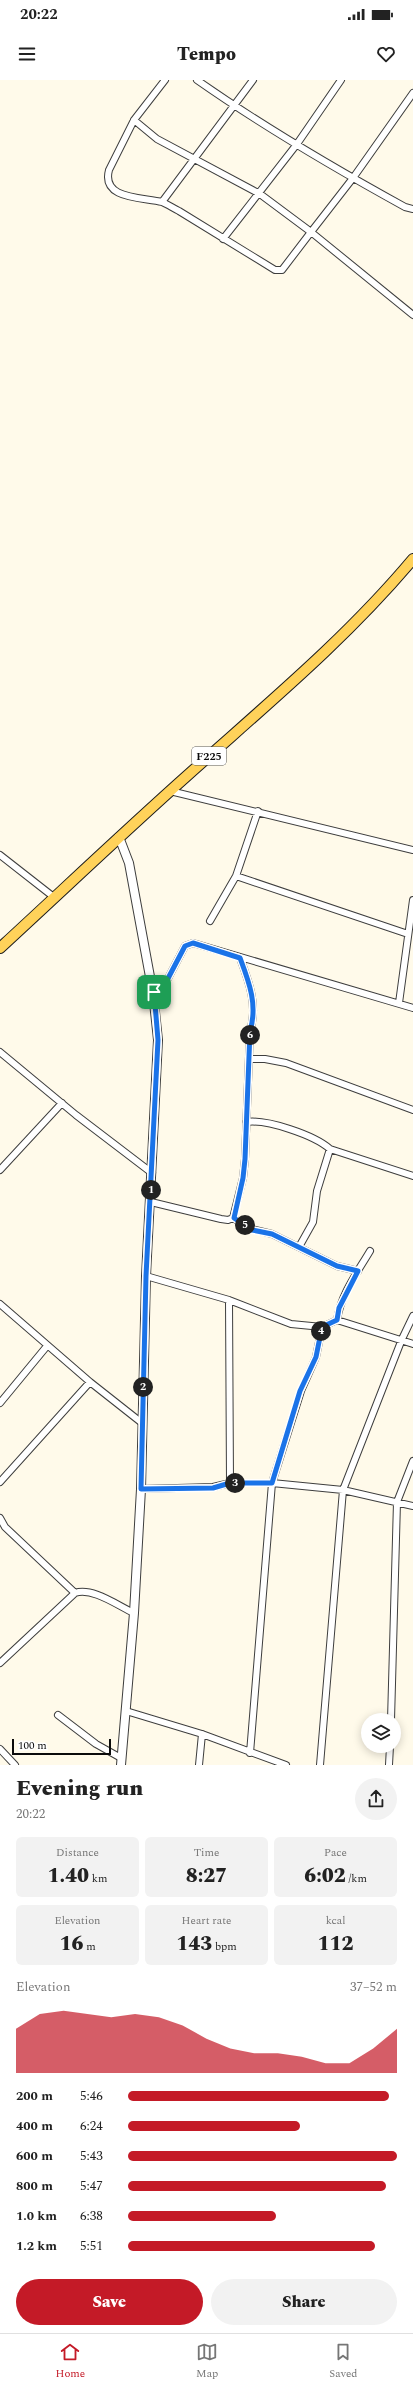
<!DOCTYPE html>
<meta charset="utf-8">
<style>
:root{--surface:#fff;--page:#f2f2f2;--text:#222;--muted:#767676;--line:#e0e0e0;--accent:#c41a27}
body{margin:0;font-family:Spectral,serif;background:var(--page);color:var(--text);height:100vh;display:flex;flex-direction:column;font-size:15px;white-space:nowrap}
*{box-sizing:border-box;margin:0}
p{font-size:13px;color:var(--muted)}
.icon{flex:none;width:22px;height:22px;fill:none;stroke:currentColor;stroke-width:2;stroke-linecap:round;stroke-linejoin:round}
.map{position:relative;height:1685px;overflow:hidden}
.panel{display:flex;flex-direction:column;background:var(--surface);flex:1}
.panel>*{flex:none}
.controls{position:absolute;left:361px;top:1633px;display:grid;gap:8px}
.controls a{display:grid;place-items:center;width:40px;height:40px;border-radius:50%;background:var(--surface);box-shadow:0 2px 10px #0003;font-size:20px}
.scale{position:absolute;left:12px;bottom:10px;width:99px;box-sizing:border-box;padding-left:4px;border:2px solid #0b0b0b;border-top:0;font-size:11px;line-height:14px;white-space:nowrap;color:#0b0b0b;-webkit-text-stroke:3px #fff;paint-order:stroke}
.pin{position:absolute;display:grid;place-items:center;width:34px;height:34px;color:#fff;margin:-17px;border-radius:8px;box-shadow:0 2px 6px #0006}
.km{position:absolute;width:20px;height:20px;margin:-10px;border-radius:50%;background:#222;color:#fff;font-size:11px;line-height:20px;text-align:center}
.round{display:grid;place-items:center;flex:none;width:42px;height:42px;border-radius:21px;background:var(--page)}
.summary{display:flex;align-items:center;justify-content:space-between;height:68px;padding:0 16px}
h1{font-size:22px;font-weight:800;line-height:30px}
.figures{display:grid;grid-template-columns:repeat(3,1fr);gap:6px;height:68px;padding:4px 16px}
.figures div{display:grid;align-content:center;border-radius:6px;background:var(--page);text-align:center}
.figures b{font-size:20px;font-weight:800}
.figures small{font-size:11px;font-weight:400}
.figures p{font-size:11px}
.chart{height:112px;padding:8px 16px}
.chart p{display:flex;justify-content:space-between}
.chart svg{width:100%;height:72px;margin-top:4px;fill:var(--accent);opacity:.7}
.button{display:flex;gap:8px;margin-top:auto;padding:8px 16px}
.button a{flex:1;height:46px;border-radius:24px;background:var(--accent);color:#fff;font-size:16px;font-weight:800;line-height:46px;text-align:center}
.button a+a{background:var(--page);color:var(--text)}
ul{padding:0 16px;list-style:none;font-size:13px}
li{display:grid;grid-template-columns:64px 48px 1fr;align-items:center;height:30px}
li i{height:10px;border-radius:5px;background:var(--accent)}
.status{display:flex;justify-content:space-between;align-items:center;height:28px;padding:0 20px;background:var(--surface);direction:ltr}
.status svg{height:11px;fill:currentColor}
header{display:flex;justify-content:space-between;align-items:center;height:52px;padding:0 16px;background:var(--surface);font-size:18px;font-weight:800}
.menu{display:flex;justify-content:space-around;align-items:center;height:56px;border-top:1px solid var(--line);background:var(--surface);font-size:11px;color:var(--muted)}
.menu a{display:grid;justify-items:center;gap:2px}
.menu .active{color:var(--accent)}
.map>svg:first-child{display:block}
</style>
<div class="status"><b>20:22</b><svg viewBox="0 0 49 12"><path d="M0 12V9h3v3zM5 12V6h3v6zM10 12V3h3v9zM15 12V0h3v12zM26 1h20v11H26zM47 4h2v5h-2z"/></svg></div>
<header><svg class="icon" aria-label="menu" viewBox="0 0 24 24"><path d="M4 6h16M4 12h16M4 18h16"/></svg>Tempo<svg class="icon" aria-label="heart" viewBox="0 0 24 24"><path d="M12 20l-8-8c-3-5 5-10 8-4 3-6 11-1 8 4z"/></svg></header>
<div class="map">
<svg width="413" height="1685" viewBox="0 0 413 1685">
<rect width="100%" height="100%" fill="#fffaea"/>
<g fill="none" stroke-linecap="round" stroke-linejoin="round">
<defs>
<path id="minor" d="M197,0C264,47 334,88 405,127L413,129
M413,13L353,98L311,152L413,235
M134,40L157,59L260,114L311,152L282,190H275L179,131C173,128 167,124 162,122C143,117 101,120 109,90L134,40L165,0
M162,122L253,0
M223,159L297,64L341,0
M170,711L413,770
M0,775L55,818
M236,796L408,854
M210,841L236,796L258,731
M153,913L164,906L185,866L193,863L413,928
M399,923L413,820
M0,972L76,1035L152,1093
M250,979H265L286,983L413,1030
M246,1042C267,1039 314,1055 330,1069L413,1096
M0,1090L62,1023
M151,1122L221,1139L228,1140L233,1138L243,1098L245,1079L250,951C258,925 249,902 240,878
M233,1138L252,1149L272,1154L337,1186L358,1191
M299,1167L313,1142L317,1111L330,1069
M146,1196L229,1220L291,1244L322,1247L337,1240L413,1264
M229,1220L230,1403
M0,1224L90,1302L142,1343
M337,1240C341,1214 357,1193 370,1171
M0,1323L47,1266
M0,1402L90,1302
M141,1409L213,1407L230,1403H272L343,1410L413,1426
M0,1438L5,1447L75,1513
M0,1583L75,1513C93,1507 118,1526 134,1533
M126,1631L202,1654L286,1685
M58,1635L96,1664L121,1678
M391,1640L397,1422L413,1381
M0,1669L15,1685
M250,1673L272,1403L301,1311L316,1277L322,1247
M199,1685L202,1654
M320,1685L343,1410L402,1259L413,1236
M389,1685L390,1666"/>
<path id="tertiary" d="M119,757L129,783L153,913L158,960L146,1196L141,1409L134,1533L121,1685"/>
<path id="primary" d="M0,868C63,810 125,751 189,694C266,625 346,559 413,479"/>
</defs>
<use href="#minor" stroke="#3e3e3e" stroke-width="8"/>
<use href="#tertiary" stroke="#3e3e3e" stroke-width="10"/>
<use href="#primary" stroke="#1c1c1c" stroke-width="12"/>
<use href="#minor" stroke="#fff" stroke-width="6"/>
<use href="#tertiary" stroke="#fff" stroke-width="8"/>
<use href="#primary" stroke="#ffd25a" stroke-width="10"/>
</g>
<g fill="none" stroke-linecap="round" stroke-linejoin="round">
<defs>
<path id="route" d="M193,863L240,878C249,902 258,925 250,951L245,1079L243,1098L234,1138L252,1150L272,1154L337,1186L358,1191L339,1228L337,1240L322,1247L316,1277L300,1311L272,1403H230L213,1408L141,1409L146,1196L158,960L154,912L164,906L185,866Z"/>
</defs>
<use href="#route" stroke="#fff" stroke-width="8"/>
<use href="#route" stroke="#1a73e8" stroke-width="5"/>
</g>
<g text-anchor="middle" stroke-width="4" stroke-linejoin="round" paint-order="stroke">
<rect fill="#fff" stroke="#545454" stroke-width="1" x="192" y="667" width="34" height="18" rx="3"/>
<g font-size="11" font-weight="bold" fill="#0b0b0b">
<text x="209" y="680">F225</text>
</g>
</g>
</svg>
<div class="controls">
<a><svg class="icon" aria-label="layers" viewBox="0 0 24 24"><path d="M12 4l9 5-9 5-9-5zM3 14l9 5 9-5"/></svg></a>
</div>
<div class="scale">100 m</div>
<div class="pin" style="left:154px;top:912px;background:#1e9e55"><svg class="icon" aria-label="arrive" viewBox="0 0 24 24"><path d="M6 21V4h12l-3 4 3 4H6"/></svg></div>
<b class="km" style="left:151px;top:1110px">1</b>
<b class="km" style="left:143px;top:1307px">2</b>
<b class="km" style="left:235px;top:1403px">3</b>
<b class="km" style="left:321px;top:1251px">4</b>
<b class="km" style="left:245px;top:1145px">5</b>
<b class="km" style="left:250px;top:955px">6</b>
</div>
<section class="panel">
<div class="summary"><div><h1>Evening run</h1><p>20:22</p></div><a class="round"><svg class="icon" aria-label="share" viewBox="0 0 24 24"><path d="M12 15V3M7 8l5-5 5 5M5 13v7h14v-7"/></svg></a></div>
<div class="figures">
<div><p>Distance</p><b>1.40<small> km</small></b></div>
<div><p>Time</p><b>8:27</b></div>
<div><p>Pace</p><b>6:02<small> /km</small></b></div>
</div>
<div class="figures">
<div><p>Elevation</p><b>16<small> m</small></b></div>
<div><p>Heart rate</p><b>143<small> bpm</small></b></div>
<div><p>kcal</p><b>112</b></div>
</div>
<div class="chart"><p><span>Elevation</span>37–52 m</p>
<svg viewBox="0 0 160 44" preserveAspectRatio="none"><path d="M0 44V17L10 8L20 6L30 8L40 10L50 8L60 10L70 15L80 23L90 29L100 32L110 32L120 34L130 38L140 38L150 29L160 17V44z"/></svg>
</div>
<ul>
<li><b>200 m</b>5:46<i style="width:97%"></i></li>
<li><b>400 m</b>6:24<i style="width:64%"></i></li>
<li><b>600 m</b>5:43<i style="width:100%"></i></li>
<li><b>800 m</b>5:47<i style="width:96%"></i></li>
<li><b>1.0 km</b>6:38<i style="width:55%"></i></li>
<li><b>1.2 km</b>5:51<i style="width:92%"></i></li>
</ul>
<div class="button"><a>Save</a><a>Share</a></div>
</section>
<nav class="menu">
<a class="active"><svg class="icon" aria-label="home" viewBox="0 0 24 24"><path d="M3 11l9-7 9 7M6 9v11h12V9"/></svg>Home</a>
<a><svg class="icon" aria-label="map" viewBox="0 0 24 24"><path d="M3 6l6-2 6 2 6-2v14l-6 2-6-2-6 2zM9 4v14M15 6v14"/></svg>Map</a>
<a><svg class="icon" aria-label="saved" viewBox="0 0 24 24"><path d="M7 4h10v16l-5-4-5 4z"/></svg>Saved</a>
</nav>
